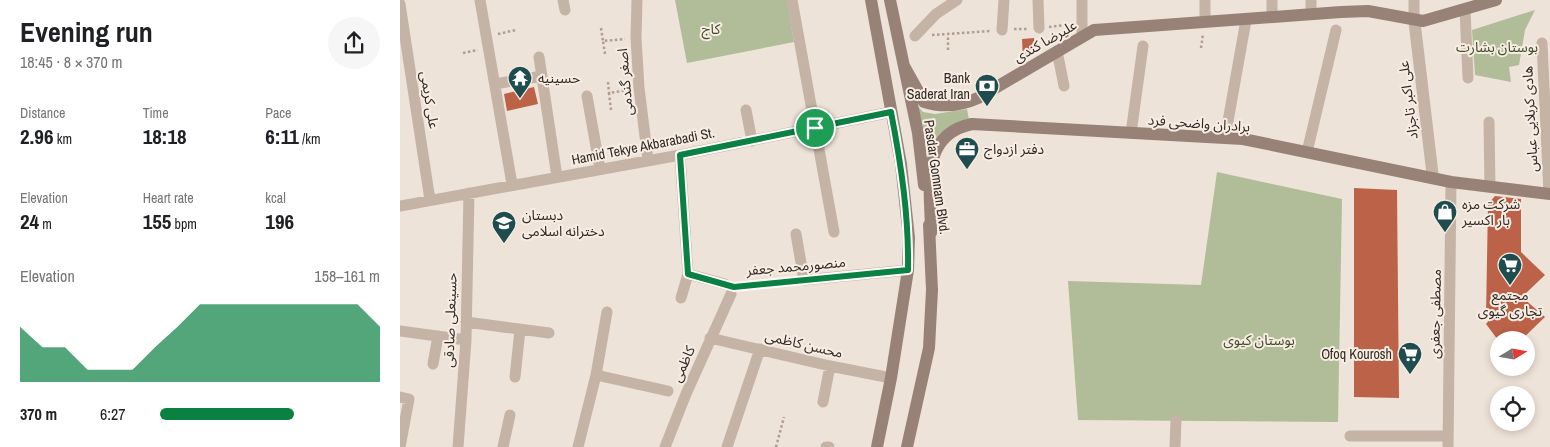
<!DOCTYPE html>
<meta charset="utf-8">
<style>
:root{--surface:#fff;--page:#f6f6f6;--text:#202124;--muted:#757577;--accent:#0b8043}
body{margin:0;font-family:"Archivo Narrow","Noto Sans Arabic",sans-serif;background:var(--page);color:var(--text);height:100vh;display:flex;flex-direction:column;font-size:19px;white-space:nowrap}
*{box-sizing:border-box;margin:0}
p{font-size:16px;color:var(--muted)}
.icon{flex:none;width:28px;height:28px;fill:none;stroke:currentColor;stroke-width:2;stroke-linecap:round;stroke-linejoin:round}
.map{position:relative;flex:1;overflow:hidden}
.sheet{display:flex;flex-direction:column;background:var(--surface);width:400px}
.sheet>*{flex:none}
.needle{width:32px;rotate:79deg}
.fabs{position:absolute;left:1090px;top:331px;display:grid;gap:10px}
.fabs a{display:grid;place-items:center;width:45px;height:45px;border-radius:50%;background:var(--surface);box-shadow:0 2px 8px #0003;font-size:25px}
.pin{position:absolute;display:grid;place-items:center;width:42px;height:42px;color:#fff;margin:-21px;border:2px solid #fff;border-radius:50%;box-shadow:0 1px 5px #0007}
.round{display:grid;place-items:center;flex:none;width:52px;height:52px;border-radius:26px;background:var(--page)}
.head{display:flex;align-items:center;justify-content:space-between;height:85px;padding:0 20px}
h1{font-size:28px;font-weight:800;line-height:38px}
.metrics{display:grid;grid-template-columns:repeat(3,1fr);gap:8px;height:85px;padding:5px 20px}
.metrics div{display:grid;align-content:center}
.metrics b{font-size:21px;font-weight:800}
.metrics small{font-size:14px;font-weight:400}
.metrics p{font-size:14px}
.chart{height:140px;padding:10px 20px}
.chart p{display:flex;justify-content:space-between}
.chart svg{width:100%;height:90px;margin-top:5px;fill:var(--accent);opacity:.7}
ul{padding:0 20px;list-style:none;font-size:16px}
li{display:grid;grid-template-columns:80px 60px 1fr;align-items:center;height:38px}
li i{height:12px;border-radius:6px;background:var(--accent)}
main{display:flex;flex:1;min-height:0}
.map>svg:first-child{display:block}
</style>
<main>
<section class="sheet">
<div class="head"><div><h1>Evening run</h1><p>18:45 · 8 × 370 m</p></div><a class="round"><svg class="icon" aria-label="share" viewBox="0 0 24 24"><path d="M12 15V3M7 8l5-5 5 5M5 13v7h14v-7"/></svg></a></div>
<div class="metrics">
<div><p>Distance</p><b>2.96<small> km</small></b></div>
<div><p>Time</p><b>18:18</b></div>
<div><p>Pace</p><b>6:11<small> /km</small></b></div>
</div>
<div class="metrics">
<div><p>Elevation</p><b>24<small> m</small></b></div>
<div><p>Heart rate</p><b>155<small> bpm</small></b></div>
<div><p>kcal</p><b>196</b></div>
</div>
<div class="chart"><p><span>Elevation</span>158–161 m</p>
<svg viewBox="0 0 160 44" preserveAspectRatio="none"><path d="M0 44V17L10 27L20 27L30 38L40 38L50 38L60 27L70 17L80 6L90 6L100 6L110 6L120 6L130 6L140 6L150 6L160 17V44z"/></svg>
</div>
<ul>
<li><b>370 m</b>6:27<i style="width:61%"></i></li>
</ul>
</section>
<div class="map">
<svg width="1150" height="447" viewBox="0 0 1150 447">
<rect width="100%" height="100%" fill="#eee3d8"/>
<path fill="#b1bc99" d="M275,0H387L394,42L287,63Z
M1135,10L1125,30L1119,65L1109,67L1111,82L1075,75L1072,30Z
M515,103L523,112L535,114L567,109L569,120C550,124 538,133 527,149L525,132Z
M817,172L942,199L938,422L678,420L668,281L801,285Z"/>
<path fill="#bc6248" d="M634,38L635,51L623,60L622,39Z
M134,87L138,104L107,111L104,94Z
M954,188L997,190L999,398L954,397Z
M1095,196L1121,199V252L1145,275L1122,297L1145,317L1121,340H1098L1086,324L1090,319L1086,316L1088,204Z"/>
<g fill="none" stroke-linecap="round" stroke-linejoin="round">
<path stroke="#b19d8f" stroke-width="2.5" stroke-dasharray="2.5 2.5" stroke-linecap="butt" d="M649,27L665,25
M201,28L203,41
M614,29H629
M98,34L116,30
M532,35L591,31
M801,48L803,34
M548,50V35
M63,53L78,50
M205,54L203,41L225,39
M208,82L209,93
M211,110L209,93L228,90
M339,286L393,281
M376,447L384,417"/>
<path stroke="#c5b3a5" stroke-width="11" d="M80,0L112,184
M163,0L165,10
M237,0L236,38L239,88L248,160
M392,0L434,232
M638,0L639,28
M682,0V36
M805,0V22
M0,4L30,200
M1065,9L1068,78
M911,14V0
M872,17V0
M1014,18V0
M602,30L604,0
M515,36L536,14L557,0
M1142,43L1149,194
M657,51L664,86
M139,57L157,177
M95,84L142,76
M187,96L200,169
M346,110L352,141
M1089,122L1090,187
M731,133L743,46
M825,138L846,20
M907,152L936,30
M280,155L288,274L281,298
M0,206L280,155L491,112
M396,234L404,280L508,270
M288,274L325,284
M66,322L149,333
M0,331L66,340
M310,338L430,366L491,378
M33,364L38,336
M196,375L268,391
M115,377L120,330
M0,397L9,399L0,447
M423,402L430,366
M950,436H1048
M58,447L66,340L69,193
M103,447L110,415
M178,447L196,375L207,312
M265,447L286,394L331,294
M327,447L360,349
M426,447H429
M775,447L776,420
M1048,447L1051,182"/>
<path stroke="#c5b3a5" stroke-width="12" d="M1014,18L1033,178"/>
<path stroke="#988277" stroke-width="12" d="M471,0L501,164L509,238L508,270L491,378L477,447
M490,0L518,133L524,185
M504,66L524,102C543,108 560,106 578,98L694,30L941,12L968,11L1023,21L1096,0
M531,233C531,190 518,135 572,124L843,139L1051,182L1150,194
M507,447L529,348L532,290L529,225"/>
</g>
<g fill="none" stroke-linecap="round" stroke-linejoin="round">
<defs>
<path id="route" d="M491,112C501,164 509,216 508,270L334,287L288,274L280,155Z"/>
</defs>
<use href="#route" stroke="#fff" stroke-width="10"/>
<use href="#route" stroke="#0b8043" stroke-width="6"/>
</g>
<defs>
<symbol id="temple-pin" viewBox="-11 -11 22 30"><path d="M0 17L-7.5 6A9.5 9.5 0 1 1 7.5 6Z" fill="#1f4d4f" stroke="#f7ede3"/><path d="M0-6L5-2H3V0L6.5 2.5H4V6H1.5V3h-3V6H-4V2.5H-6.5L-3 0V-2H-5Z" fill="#fff"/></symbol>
<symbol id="bank-pin" viewBox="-11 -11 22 30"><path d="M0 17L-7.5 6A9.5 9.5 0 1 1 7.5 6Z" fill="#1f4d4f" stroke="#f7ede3"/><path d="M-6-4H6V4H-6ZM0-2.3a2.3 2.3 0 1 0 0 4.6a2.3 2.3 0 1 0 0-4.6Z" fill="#fff"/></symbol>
<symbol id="office-pin" viewBox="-11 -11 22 30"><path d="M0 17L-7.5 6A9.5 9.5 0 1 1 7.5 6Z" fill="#1f4d4f" stroke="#f7ede3"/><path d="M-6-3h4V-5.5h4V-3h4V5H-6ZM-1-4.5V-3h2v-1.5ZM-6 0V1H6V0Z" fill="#fff"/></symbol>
<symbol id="shop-pin" viewBox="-11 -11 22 30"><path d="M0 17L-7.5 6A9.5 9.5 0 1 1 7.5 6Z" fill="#1f4d4f" stroke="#f7ede3"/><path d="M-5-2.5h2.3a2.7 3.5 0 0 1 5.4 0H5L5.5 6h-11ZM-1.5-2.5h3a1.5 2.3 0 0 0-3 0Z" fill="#fff"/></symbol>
<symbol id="school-pin" viewBox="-11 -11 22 30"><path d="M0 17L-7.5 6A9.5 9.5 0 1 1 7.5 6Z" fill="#1f4d4f" stroke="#f7ede3"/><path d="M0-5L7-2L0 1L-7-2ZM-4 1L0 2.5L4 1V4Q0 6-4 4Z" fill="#fff"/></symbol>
<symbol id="supermarket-pin" viewBox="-11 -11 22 30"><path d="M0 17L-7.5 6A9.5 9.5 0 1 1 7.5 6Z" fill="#1f4d4f" stroke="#f7ede3"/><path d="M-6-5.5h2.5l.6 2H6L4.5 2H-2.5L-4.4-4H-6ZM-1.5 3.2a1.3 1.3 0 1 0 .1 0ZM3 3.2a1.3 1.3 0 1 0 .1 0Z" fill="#fff"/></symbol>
</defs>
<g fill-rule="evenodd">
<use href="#temple-pin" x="106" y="64" width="28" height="38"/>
<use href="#bank-pin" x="573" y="72" width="28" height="38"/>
<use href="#office-pin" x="553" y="135" width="28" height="38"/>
<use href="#shop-pin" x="1031" y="198" width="28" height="38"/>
<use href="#school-pin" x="90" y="209" width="28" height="38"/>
<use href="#supermarket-pin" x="1096" y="251" width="28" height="38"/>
<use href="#supermarket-pin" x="996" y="340" width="28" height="38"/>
</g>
<g text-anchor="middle" stroke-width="4" stroke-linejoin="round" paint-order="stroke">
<g font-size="14" fill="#424d2b" stroke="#f7ede3">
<text x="311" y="34">کاج</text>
<text x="1097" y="52">بوستان بشارت</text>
<text x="859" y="345">بوستان کیوی</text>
</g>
<g font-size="14" fill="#312925" stroke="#f7ede3">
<text transform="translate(645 41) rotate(-30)" y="5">علیرضا کندی</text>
<text transform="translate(225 82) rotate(-95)" y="5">اصغر گندمی</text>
<text transform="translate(30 100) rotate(81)" y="5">علی کریمی</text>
<text transform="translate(1008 100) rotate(-97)" y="5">علی اکبر تاجزاد</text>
<text transform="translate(1130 119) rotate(-93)" y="5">هادی کربلایی عباس</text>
<text transform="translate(799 123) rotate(4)" y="5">برادران واضحی فرد</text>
<text transform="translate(243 146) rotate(-11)" y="5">Hamid Tekye Akbarabadi St.</text>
<text transform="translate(537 177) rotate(82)" y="5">Pasdar Gomnam Blvd.</text>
<text transform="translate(396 266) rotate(-5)" y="5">منصورمحمد جعفر</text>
<text transform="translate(1035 314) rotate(-89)" y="5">مصطفی جعفری</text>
<text transform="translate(50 320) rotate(-88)" y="5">حسینعلی صادقی</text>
<text transform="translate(404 344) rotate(13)" y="5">محسن کاظمی</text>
<text transform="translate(283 364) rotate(-66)" y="5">کاظمی</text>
</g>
<g font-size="14" fill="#312925" stroke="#f7ede3" text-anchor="start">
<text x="138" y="83">حسینیه</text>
<text x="570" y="83" text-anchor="end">Bank<tspan x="570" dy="16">Saderat Iran</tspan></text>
<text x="584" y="154">دفتر ازدواج</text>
<text x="1062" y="209">شرکت مزه<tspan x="1062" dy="16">بار اکسیر</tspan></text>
<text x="122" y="220">دبستان<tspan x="122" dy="16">دخترانه اسلامی</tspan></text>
<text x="1110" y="300" text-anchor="middle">مجتمع<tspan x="1110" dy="16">تجاری گیوی</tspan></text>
<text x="992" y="359" text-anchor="end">Ofoq Kourosh</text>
</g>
</g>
</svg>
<div class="fabs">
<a><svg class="needle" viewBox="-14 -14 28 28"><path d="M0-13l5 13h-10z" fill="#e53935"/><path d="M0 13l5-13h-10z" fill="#757577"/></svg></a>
<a><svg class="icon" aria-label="locate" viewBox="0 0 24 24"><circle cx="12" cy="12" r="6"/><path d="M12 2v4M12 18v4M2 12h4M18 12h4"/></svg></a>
</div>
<div class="pin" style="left:415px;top:128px;background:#1e9e55"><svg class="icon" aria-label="arrive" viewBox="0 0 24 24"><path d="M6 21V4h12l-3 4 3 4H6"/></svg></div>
</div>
</main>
